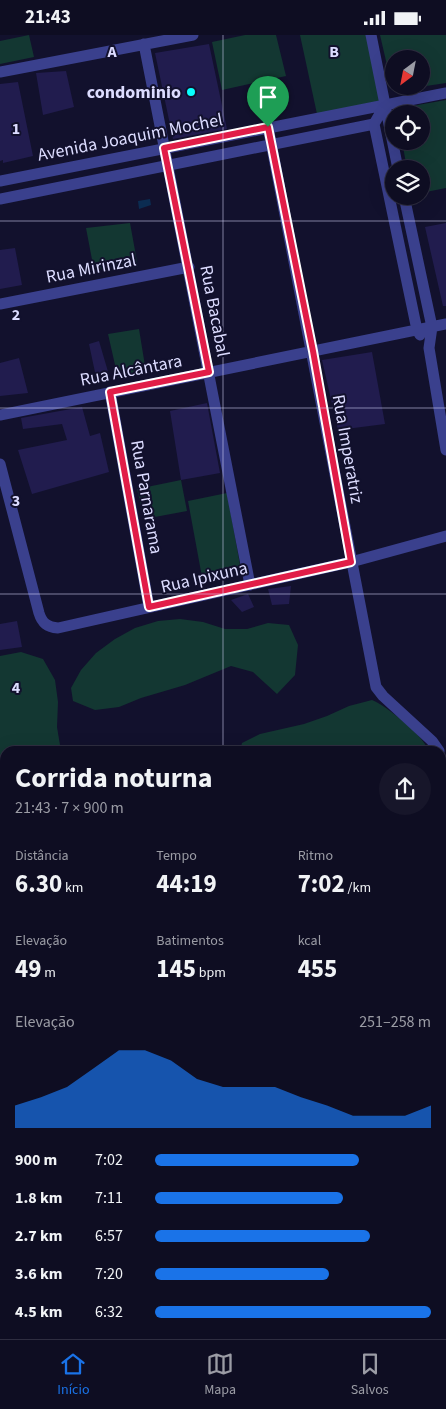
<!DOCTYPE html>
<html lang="pt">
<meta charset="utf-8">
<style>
:root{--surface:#0e0d22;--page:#17162a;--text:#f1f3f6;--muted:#9b9ca5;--line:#2e2d40;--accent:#1a73e8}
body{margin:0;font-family:"Source Sans 3",sans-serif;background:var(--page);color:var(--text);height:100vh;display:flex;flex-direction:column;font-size:19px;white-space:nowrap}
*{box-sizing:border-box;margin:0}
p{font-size:16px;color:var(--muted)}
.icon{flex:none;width:28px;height:28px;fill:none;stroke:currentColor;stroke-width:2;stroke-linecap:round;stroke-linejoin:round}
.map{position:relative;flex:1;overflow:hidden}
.panel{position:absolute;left:0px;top:711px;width:446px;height:594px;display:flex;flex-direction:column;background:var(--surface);border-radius:15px 15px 0 0;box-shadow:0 5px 20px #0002,0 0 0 1px var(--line)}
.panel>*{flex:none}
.needle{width:32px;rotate:212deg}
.buttons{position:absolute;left:385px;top:15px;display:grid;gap:10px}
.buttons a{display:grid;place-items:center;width:45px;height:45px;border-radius:50%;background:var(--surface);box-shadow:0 5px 20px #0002,0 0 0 1px var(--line);font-size:25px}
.pin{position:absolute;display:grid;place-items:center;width:42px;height:42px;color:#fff;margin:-51px -21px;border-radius:50% 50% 50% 0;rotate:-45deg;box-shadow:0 0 5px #0007}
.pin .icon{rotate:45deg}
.round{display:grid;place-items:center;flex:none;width:52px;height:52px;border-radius:26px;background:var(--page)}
.head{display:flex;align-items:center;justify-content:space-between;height:85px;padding:0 15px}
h1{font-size:28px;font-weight:700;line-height:38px}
.stats{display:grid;grid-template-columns:repeat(3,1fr);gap:8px;height:85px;padding:5px 15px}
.stats div{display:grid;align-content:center}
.stats b{font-size:25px;font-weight:700}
.stats small{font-size:14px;font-weight:400}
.stats p{font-size:14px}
.chart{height:140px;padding:10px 15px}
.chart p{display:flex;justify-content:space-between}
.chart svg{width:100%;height:90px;margin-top:5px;fill:var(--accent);opacity:.7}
ul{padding:0 15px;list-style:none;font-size:16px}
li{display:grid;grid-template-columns:80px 60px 1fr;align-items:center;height:38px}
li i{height:12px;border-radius:6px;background:var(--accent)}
.status{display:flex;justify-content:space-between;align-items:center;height:35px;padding:0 25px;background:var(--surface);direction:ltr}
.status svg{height:14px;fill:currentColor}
.menu{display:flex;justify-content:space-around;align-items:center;height:70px;border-top:1px solid var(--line);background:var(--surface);font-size:14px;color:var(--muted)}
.menu a{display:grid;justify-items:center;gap:2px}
.menu .selected{color:var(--accent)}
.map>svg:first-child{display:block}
</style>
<div class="status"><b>21:43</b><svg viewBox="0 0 49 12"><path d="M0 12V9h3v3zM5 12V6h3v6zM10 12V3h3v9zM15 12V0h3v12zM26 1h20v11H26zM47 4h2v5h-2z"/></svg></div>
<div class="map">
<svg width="446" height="1304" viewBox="0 0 446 1304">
<rect width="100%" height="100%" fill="#12112d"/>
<path fill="#133732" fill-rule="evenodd" d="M29,0L34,22L0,29V6Z
M245,0H276L286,41L222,55L212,7Z
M300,0H366L380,66L317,79Z
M380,0H446V48L393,56ZM394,24H421V51H394Z
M446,65V153L421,158V134H407L402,106H421V79H396L395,74Z
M130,188L138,232L94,235L86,193Z
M139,294L146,337L118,343L108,299Z
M181,445L187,476L144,484L137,454Z
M227,458L241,535L202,542L188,466Z
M180,584L203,587L225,594H247L268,588L289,590L298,610L295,640L277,659L253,637L231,631L185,650L141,663L119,672L95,675L73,666L71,653L81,635L96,618L115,604L135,593L158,586Z
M21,617L43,624L55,645L58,667L57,692L61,716H5V965L0,966V621Z
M372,665C385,670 426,702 428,716H240L242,708L260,699L304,689L327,681L349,671Z
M446,1032V1071L441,1070V1034Z
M0,1135H5V1300H112L118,1304H6L0,1294Z"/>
<path fill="#0b2c51" d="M150,164L151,170L139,174L138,166Z"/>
<path fill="#211c4e" d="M209,9L227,94L173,104L155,18Z
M66,36L74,72L43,80L36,38Z
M18,47L33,121L3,128V125L0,126V49Z
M446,188V271H443L425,192Z
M15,213L22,250L0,254V215Z
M99,306L109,340L96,342L89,309Z
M372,317L385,389L338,395L322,325Z
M19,323L28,358L0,361V328Z
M207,368L220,438L181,445L170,376Z
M82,372L90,401L100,398L109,437L32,459L18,415L67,405L62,389L23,394L21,383Z
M291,551L289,569L272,570L268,554Z
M248,559L254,572L242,577L231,565Z
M17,586L22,612L0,615V589Z"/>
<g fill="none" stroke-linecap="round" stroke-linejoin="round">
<path stroke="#3a408d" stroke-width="11" d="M371,0L398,134
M144,9L250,550
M0,37L193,0
M385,70L374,89L417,295L420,300
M268,92L376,652L383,661L432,706L439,716
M0,146L446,58
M404,161L432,292L429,313L446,415
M0,164L374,89
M0,269L189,232
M110,357L149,572
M0,380L446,289
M0,429L39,578C42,588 47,592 58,593L351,527L446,501
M441,780L446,783
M441,907L446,909"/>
</g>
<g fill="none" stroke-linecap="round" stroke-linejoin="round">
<defs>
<path id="route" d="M268,92L313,316L351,527L149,572L110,357L209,337L164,113Z"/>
</defs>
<use href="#route" stroke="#fff" stroke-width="10"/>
<use href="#route" stroke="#e11d48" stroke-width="6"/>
</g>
<path fill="none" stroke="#dcdcff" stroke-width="1" stroke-opacity="0.55" d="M223,0V716M0,186H446M0,373H446M0,559H446M0,745H5M441,745H446M0,931H5M441,931H446M0,1118H5M441,1118H446M223,1300V1304"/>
<circle fill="#08fffe" stroke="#12112d" stroke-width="2" cx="191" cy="57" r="5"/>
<g text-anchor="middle" stroke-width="4" stroke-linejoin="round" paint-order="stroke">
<g font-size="18" font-weight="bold" fill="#dcdcff" stroke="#12112d" text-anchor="end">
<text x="181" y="63">condominio</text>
</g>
<g font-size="18" fill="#dcdcff" stroke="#12112d">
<text transform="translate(130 102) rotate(-11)" y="6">Avenida Joaquim Mochel</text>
<text transform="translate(91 233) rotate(-11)" y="6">Rua Mirinzal</text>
<text transform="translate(215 276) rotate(79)" y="6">Rua Bacabal</text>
<text transform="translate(131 335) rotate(-11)" y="6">Rua Alcântara</text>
<text transform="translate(348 414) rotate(80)" y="6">Rua Imperatriz</text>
<text transform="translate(147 462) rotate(80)" y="6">Rua Parnarama</text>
<text transform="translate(204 542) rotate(-13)" y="6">Rua Ipixuna</text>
</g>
</g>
<g font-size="16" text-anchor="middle" font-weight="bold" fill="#dcdcff" stroke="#12112d" stroke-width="4" stroke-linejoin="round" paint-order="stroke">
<text x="112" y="22">A</text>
<text x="334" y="22">B</text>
<text x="16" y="99">1</text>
<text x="16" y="285">2</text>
<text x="16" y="471">3</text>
<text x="16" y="658">4</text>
</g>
</svg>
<div class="buttons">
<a><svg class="needle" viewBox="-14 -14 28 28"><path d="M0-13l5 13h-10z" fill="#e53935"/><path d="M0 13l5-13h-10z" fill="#9b9ca5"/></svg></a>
<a><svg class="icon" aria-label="locate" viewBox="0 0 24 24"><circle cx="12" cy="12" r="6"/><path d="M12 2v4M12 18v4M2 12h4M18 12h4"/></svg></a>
<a><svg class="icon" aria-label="layers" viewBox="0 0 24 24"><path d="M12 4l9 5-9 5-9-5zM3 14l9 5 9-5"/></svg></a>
</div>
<div class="pin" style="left:268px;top:92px;background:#1e9e55"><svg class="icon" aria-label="arrive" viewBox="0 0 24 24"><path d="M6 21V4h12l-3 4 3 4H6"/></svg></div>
<section class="panel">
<div class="head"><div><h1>Corrida noturna</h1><p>21:43 · 7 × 900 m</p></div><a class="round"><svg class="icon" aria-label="share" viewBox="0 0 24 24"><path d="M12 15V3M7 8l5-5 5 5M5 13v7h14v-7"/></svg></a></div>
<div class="stats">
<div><p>Distância</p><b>6.30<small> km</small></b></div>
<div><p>Tempo</p><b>44:19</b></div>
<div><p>Ritmo</p><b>7:02<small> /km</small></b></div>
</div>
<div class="stats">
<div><p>Elevação</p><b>49<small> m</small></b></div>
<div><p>Batimentos</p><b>145<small> bpm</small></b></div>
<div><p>kcal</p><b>455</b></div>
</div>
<div class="chart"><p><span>Elevação</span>251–258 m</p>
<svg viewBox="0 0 160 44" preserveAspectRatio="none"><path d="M0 44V33L10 29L20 24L30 15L40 6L50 6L60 11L70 20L80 24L90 24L100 24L110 29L120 33L130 38L140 38L150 38L160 33V44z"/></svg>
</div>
<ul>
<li><b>900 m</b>7:02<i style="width:74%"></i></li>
<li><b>1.8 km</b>7:11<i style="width:68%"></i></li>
<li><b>2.7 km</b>6:57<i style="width:78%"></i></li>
<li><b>3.6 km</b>7:20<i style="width:63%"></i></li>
<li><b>4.5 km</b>6:32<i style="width:100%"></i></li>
</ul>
</section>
</div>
<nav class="menu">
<a class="selected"><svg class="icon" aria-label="home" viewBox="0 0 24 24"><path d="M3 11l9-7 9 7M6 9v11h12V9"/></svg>Início</a>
<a><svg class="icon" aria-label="map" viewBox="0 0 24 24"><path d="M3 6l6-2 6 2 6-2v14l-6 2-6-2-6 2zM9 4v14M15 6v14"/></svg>Mapa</a>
<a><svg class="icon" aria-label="saved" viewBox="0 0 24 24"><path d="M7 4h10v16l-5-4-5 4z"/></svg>Salvos</a>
</nav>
